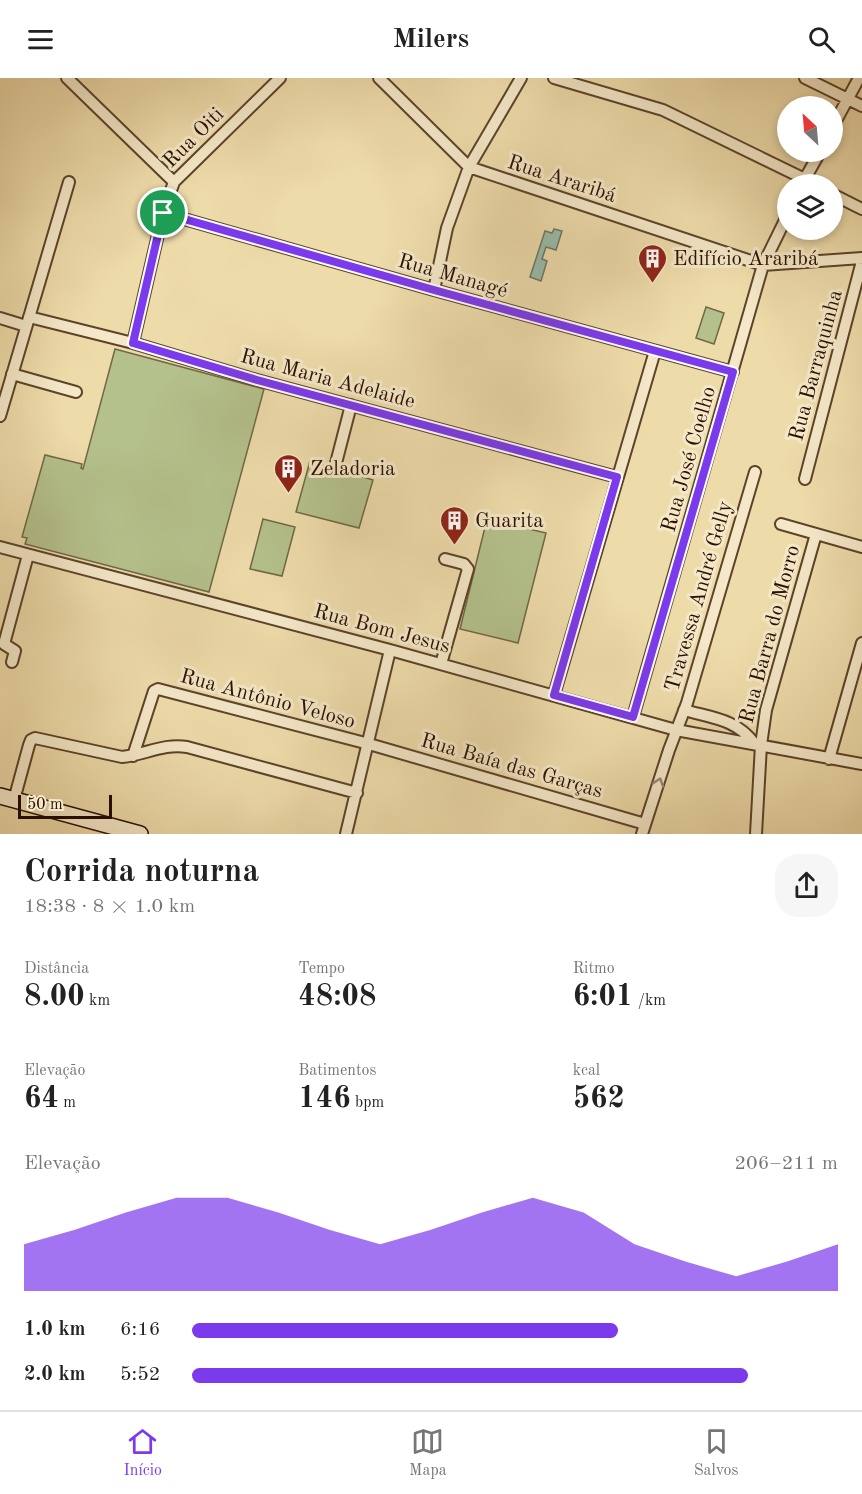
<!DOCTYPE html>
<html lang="pt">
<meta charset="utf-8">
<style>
:root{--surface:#fff;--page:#f6f6f6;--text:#222;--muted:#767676;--line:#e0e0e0;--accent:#7c3aed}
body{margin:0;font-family:"Old Standard TT",serif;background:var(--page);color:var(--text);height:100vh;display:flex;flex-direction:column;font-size:22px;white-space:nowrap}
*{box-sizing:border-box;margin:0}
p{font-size:20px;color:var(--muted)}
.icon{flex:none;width:33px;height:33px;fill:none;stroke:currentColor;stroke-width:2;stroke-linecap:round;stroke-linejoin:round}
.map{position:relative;height:756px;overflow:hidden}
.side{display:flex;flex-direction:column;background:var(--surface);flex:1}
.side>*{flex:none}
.needle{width:39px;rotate:334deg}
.controls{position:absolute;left:777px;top:18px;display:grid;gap:12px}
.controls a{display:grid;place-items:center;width:66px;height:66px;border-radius:50%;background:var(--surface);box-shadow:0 3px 9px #0003;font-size:30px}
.scale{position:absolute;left:18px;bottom:15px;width:94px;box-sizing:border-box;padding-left:6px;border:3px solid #2b1000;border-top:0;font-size:16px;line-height:21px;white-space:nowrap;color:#2b1000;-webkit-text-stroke:4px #f4e8c8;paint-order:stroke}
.pin{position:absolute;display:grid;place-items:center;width:51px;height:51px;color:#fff;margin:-26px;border:3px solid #fff;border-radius:50%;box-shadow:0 2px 6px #0007}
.round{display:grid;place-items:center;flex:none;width:63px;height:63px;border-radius:24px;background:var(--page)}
.overview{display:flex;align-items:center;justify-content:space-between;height:102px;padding:0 24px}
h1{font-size:33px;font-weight:700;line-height:45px}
.figures{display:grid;grid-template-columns:repeat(3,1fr);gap:9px;height:102px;padding:6px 24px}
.figures div{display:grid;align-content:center}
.figures b{font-size:30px;font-weight:700}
.figures small{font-size:16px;font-weight:400}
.figures p{font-size:16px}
.chart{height:168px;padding:12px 24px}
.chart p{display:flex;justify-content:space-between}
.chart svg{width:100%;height:108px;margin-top:6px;fill:var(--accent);opacity:.7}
ul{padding:0 24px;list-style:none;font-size:20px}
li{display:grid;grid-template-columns:96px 72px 1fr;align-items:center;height:45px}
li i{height:15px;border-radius:8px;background:var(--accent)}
header{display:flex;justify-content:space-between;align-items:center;height:78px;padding:0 24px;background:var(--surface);font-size:27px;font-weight:700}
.menu{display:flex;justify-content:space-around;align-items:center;height:84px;border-top:2px solid var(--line);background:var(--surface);font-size:16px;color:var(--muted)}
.menu a{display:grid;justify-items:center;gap:3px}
.menu .current{color:var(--accent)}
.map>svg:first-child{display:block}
</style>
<header><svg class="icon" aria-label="menu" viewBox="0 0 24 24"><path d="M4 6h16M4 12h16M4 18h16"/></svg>Milers<svg class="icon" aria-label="search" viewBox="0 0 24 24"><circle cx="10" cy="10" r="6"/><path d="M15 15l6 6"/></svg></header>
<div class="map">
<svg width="862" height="756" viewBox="0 0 862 756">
<rect width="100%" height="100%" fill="#eedbaa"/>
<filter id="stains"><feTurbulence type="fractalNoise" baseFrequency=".00333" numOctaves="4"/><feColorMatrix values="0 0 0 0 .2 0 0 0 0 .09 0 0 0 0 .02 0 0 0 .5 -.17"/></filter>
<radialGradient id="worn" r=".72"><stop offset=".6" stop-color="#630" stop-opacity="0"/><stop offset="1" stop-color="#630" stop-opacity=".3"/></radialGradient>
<path fill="#b4c18c" stroke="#706846" stroke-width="1.5" d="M706,229L724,235L714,266L696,260Z
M115,271L264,311L209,514L25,466L27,460L22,459L45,377L82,386L81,390L83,391Z
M310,383L373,402L359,450L296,434Z
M263,441L295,449L282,498L250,491Z
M487,441L546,455L518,565L460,551Z"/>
<path fill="#99bbab" stroke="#6d7767" stroke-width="1.5" d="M554,151L562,153L556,172L546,169L542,181L547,183L541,203L530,199L545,153L552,155Z"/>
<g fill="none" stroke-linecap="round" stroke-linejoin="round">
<defs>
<path id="minor" d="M67,0L174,104
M379,0L469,89L763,187L862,180
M554,0L663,32L815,106
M805,0L862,28
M832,50L859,0
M802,106L820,74
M832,116L862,131
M163,135L434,212L733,294
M434,212L447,150L469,89L521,0
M29,239L133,265L257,302L617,399
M0,240L26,248
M133,265L163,135L174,104L280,0
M12,296L76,314
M0,338L69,104
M335,389L351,327
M805,401L862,183
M781,446L862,469
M0,469L390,572L676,652L862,686
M12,584L15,573L4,566L28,477
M441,586L468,491L464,486L445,481
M554,617L655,273
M684,632C712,640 736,641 754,665
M633,639L763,187L788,136
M133,678L154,613L158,611L369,666L645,746
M829,681L862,565
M14,722L29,667L31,662L35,660L122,679C145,677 163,665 187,669L357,715
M346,756L390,572
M642,756L669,672L687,625L755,394
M756,756L761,667L766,632L816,456"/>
<path id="secondary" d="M0,718L140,756"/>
</defs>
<use href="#minor" stroke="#5c432a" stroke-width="14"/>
<use href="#secondary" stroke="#2b1000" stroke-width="18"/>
<use href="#minor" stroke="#f4e8c8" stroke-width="10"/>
<use href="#secondary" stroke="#f4e8c8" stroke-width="15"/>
</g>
<defs><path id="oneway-chevron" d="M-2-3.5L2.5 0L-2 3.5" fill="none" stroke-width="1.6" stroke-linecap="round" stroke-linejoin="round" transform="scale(1.5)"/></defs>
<use stroke="#9a876e" href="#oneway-chevron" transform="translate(659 704) rotate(-72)"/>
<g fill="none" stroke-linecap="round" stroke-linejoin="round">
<defs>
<path id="route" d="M163,135L434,212L733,294L633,639L554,617L617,399L257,302L133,265Z"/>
</defs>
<use href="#route" stroke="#fff" stroke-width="12"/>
<use href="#route" stroke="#7c3aed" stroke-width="8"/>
</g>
<defs>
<symbol id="building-pin" viewBox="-11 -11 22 30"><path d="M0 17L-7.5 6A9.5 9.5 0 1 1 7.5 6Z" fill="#8f2418" stroke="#f4e8c8"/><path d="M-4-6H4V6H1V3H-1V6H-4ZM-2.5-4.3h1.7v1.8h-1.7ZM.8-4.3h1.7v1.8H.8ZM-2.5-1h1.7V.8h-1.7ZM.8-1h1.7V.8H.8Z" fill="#fff"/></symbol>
</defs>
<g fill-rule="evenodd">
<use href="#building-pin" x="636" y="164" width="33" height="45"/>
<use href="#building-pin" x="272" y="374" width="33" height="45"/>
<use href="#building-pin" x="438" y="426" width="33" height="45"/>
</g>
<g text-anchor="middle" stroke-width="6" stroke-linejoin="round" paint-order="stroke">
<g font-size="21" fill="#2b1000" stroke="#f4e8c8">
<text transform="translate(193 59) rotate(-45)" y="7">Rua Oiti</text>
<text transform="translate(562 100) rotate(18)" y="7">Rua Araribá</text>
<text transform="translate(453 197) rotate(16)" y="7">Rua Managé</text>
<text transform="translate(815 287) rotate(-75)" y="7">Rua Barraquinha</text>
<text transform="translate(328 300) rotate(15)" y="7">Rua Maria Adelaide</text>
<text transform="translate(688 381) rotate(-74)" y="7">Rua José Coelho</text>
<text transform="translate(698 518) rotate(-74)" y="7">Travessa André Gelly</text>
<text transform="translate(382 550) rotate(15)" y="7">Rua Bom Jesus</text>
<text transform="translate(769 556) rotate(-75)" y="7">Rua Barra do Morro</text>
<text transform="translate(268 620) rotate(15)" y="7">Rua Antônio Veloso</text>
<text transform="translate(512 687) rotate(16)" y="7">Rua Baía das Garças</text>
</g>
<g font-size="21" fill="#2b1000" stroke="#f4e8c8" text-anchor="start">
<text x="673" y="187">Edifício Araribá</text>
<text x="310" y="397">Zeladoria</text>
<text x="475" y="449">Guarita</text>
</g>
</g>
<rect width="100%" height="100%" filter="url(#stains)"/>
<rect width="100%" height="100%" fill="url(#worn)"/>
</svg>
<div class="controls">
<a><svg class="needle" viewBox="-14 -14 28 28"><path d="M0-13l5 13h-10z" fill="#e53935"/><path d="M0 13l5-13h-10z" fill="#767676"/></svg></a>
<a><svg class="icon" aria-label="layers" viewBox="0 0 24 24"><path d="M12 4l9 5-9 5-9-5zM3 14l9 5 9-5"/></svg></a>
</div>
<div class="scale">50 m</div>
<div class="pin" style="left:163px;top:135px;background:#1e9e55"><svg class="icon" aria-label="arrive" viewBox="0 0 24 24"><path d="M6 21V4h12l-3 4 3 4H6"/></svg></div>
</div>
<section class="side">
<div class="overview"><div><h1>Corrida noturna</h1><p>18:38 · 8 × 1.0 km</p></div><a class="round"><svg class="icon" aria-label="share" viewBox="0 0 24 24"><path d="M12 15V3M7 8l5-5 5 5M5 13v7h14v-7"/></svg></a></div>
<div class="figures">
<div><p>Distância</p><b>8.00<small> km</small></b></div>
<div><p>Tempo</p><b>48:08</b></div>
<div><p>Ritmo</p><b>6:01<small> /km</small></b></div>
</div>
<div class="figures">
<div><p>Elevação</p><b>64<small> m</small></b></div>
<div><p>Batimentos</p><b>146<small> bpm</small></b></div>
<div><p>kcal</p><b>562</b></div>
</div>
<div class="chart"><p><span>Elevação</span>206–211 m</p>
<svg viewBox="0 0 160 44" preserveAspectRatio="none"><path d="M0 44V25L10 19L20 12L30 6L40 6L50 12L60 19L70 25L80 19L90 12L100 6L110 12L120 25L130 32L140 38L150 32L160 25V44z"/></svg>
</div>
<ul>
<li><b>1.0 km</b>6:16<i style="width:66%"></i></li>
<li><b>2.0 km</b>5:52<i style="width:86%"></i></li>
</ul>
</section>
<nav class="menu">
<a class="current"><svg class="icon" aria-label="home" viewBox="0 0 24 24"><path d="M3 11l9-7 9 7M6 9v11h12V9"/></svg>Início</a>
<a><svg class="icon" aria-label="map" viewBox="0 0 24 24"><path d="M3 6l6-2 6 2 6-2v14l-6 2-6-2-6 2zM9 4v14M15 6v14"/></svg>Mapa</a>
<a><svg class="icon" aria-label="saved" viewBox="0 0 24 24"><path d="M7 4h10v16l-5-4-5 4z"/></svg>Salvos</a>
</nav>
